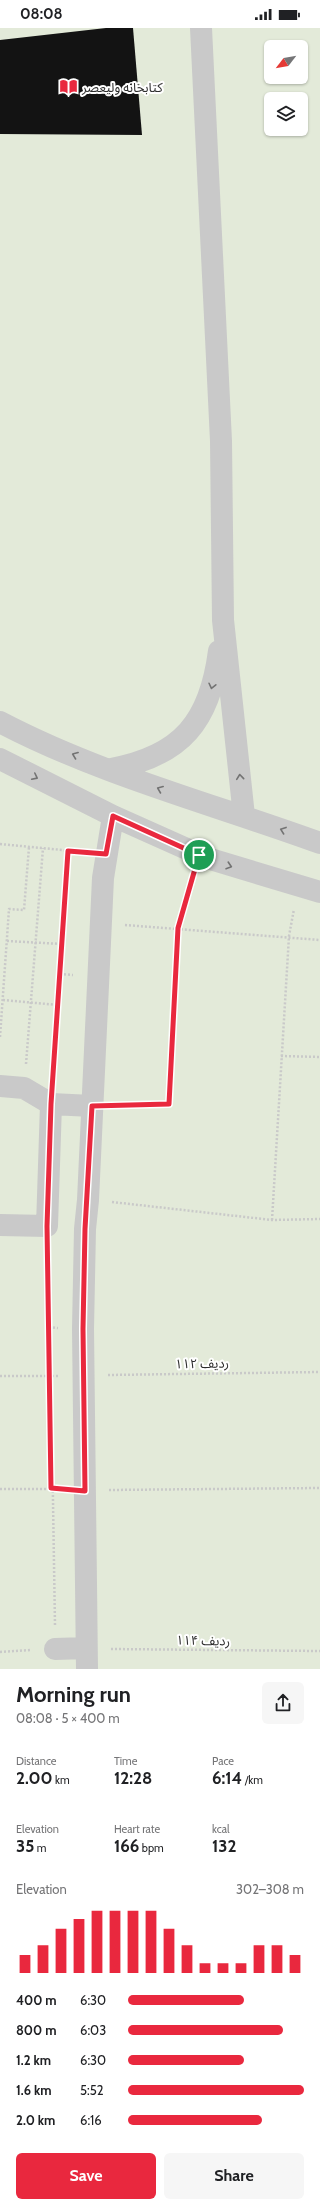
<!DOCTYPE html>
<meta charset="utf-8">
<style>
:root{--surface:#fff;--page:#f6f6f6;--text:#202124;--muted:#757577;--accent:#e9283e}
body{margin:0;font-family:Cabin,"Noto Sans Arabic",sans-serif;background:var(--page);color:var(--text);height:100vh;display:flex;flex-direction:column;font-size:15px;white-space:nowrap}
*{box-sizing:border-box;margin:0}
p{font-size:13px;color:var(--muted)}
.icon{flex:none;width:22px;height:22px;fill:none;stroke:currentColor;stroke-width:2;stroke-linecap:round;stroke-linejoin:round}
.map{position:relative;height:1641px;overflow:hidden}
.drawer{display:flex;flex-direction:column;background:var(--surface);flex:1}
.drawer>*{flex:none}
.needle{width:26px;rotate:239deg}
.fabs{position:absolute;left:264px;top:12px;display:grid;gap:8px}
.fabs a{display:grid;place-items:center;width:44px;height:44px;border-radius:6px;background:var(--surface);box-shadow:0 1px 3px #0004;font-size:20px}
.pin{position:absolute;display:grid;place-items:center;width:34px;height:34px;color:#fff;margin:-17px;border:2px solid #fff;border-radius:50%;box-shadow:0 1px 4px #0007}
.round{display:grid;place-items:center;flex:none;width:42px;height:42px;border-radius:6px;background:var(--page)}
.headline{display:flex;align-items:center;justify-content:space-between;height:68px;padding:0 16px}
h1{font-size:22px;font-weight:800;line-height:30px}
.metrics{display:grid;grid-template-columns:repeat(3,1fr);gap:6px;height:68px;padding:4px 16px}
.metrics div{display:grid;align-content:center}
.metrics b{font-size:17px;font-weight:800}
.metrics small{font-size:11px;font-weight:400}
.metrics p{font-size:11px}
.chart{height:112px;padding:8px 16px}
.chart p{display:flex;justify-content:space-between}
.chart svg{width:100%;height:72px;margin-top:4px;stroke:var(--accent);stroke-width:6}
.cta{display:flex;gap:8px;margin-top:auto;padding:8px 16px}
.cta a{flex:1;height:46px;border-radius:6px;background:var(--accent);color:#fff;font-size:16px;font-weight:800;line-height:46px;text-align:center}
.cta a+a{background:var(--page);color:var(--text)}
ul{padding:0 16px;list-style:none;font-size:13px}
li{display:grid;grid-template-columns:64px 48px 1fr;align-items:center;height:30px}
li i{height:10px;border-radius:5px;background:var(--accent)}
.status{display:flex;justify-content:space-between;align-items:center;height:28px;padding:0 20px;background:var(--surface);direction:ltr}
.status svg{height:11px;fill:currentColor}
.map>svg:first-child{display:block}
</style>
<div class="status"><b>08:08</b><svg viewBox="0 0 49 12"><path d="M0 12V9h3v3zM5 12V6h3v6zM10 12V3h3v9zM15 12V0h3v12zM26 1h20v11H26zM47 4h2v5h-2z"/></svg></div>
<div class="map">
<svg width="320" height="1641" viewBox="0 0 320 1641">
<rect width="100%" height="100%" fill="#fff"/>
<path fill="#e3ead9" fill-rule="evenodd" d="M0,0H320V1641H0ZM271,19H301V49H271ZM271,71H301V101H271Z"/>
<path fill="#131313" d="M106,0H133L142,107L0,106V12Z"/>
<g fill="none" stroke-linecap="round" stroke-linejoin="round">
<path stroke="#c9c9c9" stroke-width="2.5" stroke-dasharray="2 2" stroke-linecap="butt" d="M0,816L83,824
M125,897L320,912
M7,913L62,916
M60,946L73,947
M3,972L58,977
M0,1009L9,881L24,882L29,819
M281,1028L320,1029
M26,1036L43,820
M53,1050L68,823
M116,1077H169L178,900L192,850
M112,1174L272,1192L320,1191
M272,1192L289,908L294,881
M49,1223L55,1598
M49,1299L58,1300
M108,1347L320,1344
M0,1348H59
M0,1461H62
M109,1462L320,1460
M111,1621L320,1623
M0,1624L31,1622"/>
<path stroke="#c9c9c9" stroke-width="22" d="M201,0L221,413L223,592L244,788
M0,694C101,747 213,776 320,815
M0,731L113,788L207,830L320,864
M111,741C182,728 210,693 219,623
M0,1058L24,1060L51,1076L92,1078
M0,1197L47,1198L51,1076
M55,1621L86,1620
M87,1641L83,1301L85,1201L88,1172L103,850L113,788"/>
</g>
<defs><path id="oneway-chevron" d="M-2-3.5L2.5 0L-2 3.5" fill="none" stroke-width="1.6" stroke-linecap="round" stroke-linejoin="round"/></defs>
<g stroke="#737373">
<use href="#oneway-chevron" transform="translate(212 658) rotate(103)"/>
<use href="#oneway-chevron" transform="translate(75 727) rotate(-159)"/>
<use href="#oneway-chevron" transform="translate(35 749) rotate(27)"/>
<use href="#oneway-chevron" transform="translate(240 749) rotate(-96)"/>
<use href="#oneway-chevron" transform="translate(160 761) rotate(-158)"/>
<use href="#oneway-chevron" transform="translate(283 802) rotate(-160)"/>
<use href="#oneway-chevron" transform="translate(229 838) rotate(18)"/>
</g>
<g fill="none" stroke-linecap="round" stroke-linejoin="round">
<defs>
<path id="route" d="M113,788L199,827L178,900L169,1076L92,1078L85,1201L83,1301L85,1463L51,1460L47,1198L51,1076L68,823L106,826Z"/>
</defs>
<use href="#route" stroke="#fff" stroke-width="8"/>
<use href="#route" stroke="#e9283e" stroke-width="5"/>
</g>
<defs>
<symbol id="library-bare" viewBox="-9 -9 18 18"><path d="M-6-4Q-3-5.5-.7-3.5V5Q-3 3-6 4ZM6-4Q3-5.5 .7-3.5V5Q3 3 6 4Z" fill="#e9283e" stroke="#fff" stroke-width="2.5" paint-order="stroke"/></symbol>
</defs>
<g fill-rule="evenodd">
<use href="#library-bare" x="56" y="46" width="25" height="25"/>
</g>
<g text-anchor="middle" stroke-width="4" stroke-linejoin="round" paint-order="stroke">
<g font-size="13" fill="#2c2c2c" stroke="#fff" text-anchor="start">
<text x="82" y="64">کتابخانه ولیعصر</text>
</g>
<g font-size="13" fill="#2c2c2c" stroke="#fff">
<text transform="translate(202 1335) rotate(-1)" y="5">ردیف ۱۱۲</text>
<text transform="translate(203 1612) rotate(1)" y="5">ردیف ۱۱۴</text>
</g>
</g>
</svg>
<div class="fabs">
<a><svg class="needle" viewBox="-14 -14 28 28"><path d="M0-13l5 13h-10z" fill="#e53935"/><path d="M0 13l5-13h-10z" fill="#757577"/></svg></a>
<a><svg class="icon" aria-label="layers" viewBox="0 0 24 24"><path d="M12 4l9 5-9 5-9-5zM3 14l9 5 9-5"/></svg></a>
</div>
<div class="pin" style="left:199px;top:827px;background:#1e9e55"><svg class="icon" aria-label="arrive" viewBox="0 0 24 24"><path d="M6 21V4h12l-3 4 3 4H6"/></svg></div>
</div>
<section class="drawer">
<div class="headline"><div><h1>Morning run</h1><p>08:08 · 5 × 400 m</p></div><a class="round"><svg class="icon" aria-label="share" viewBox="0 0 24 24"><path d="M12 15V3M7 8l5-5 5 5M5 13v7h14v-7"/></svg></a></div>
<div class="metrics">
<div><p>Distance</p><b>2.00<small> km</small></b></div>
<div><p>Time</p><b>12:28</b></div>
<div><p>Pace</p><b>6:14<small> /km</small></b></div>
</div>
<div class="metrics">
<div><p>Elevation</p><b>35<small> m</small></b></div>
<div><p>Heart rate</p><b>166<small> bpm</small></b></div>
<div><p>kcal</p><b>132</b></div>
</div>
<div class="chart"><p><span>Elevation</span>302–308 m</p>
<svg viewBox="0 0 160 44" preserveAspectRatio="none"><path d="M5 44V33M15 44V27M25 44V17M35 44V11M45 44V6M55 44V6M65 44V6M75 44V6M85 44V17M95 44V27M105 44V38M115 44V38M125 44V38M135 44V27M145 44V27M155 44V33"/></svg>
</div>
<ul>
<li><b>400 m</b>6:30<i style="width:66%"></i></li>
<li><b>800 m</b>6:03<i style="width:88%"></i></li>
<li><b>1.2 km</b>6:30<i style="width:66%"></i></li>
<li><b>1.6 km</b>5:52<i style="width:100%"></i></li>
<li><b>2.0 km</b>6:16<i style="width:76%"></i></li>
</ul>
<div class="cta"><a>Save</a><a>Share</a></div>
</section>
